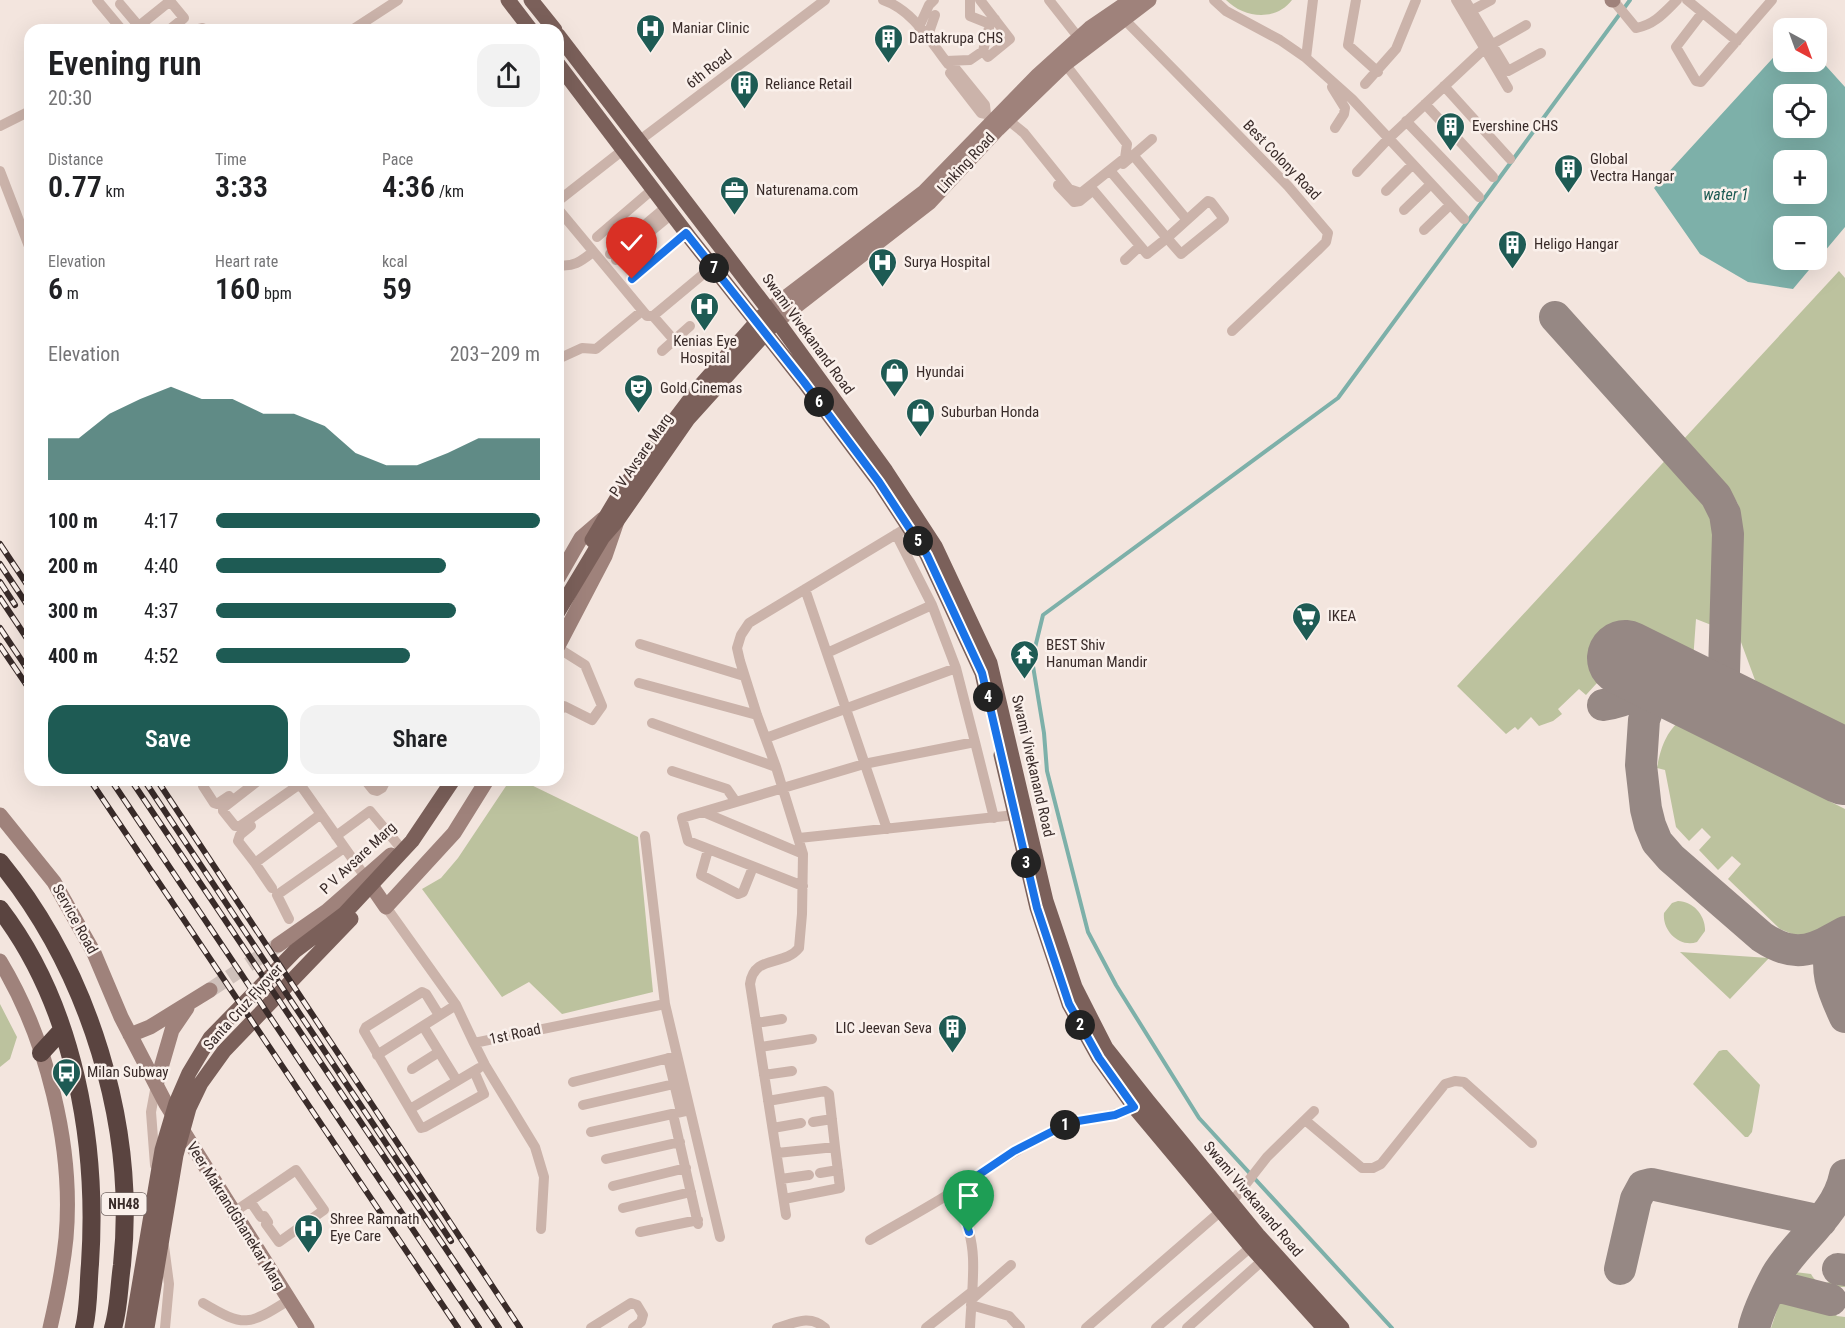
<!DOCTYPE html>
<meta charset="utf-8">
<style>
:root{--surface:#fff;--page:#f2f2f2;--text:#202124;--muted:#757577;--accent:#1e5b54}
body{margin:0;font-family:"Roboto Condensed",sans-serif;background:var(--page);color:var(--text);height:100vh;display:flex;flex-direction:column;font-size:22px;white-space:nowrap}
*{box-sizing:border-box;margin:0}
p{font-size:20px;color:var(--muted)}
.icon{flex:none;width:33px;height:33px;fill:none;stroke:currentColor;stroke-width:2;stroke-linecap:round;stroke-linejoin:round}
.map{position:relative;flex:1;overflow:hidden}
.sheet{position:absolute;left:24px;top:24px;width:540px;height:762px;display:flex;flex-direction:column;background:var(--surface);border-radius:18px;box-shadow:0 6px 24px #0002}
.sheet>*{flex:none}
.needle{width:39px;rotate:139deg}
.controls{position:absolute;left:1773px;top:18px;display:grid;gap:12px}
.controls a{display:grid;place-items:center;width:54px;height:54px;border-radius:12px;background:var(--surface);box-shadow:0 6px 24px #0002;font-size:30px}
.pin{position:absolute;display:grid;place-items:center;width:51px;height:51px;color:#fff;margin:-62px -26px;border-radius:50% 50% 50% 0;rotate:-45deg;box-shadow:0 0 6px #0007}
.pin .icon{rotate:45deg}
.km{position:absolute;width:30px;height:30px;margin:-15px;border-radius:50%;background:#222;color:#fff;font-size:16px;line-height:30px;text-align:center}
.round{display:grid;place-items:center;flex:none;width:63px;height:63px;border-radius:18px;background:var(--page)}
.headline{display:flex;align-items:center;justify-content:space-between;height:102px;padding:0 24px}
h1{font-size:33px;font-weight:600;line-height:45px}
.figures{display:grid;grid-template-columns:repeat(3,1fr);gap:9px;height:102px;padding:6px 24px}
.figures div{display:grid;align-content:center}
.figures b{font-size:30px;font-weight:600}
.figures small{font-size:16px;font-weight:400}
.figures p{font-size:16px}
.chart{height:168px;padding:12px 24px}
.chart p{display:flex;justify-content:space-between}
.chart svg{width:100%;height:108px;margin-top:6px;fill:var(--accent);opacity:.7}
.action{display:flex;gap:12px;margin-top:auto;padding:12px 24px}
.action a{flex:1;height:69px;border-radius:18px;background:var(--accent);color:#fff;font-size:24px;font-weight:600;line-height:69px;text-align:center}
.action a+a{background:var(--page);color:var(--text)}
ul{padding:0 24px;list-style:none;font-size:20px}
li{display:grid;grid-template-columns:96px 72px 1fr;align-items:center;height:45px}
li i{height:15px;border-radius:8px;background:var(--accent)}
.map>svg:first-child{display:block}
</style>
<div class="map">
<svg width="1845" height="1328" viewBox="0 0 1845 1328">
<rect width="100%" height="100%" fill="#f3e5de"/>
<path fill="#bcc29e" d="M1226,0H1292C1275,22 1244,18 1226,0Z
M1839,271L1845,278V733L1772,698L1762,690L1755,680L1738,634L1741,521L1738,504L1733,496L1682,441Z
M1672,453L1717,508L1724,533L1719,628L1696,619L1693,661L1628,630L1607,672L1586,695L1579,689L1558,709L1562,714L1553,721L1539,726L1531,717L1518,730L1515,727L1506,734L1457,686Z
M1685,718H1690L1827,791L1829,801L1845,809V917L1802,938L1780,929L1728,879L1741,864L1732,856L1718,870L1699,850L1711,837L1702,828L1689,841L1676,827L1665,770L1657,768C1660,750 1667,727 1685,718Z
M510,780H521L638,837L653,992L562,1014L529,982L502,997L422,889L441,878L458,858Z
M1678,901C1693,901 1706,916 1705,931L1697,942C1680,948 1662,931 1664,913L1672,903Z
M1680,952L1769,958L1730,999Z
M0,1004L17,1037L10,1059L0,1067Z
M1723,1050H1727L1760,1085L1752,1132L1748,1137H1745L1693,1084L1719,1051Z
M1795,1272L1811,1274C1822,1293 1831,1277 1845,1278V1287H1838L1833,1292L1793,1283Z
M1782,1295L1829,1306L1837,1316L1845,1317V1328H1771Z"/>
<path fill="#7db0a9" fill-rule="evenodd" d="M1783,47L1784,62H1816L1817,56L1845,87V227L1793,289L1748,282L1700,254L1654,188ZM1784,94H1816V128H1784ZM1784,160H1816V194H1784ZM1784,226H1816V260H1784Z"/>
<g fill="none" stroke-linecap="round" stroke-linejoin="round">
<path stroke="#7db0a9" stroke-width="4" d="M1392,1328L1199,1118L1116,985L1088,932L1047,771L1044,733L1032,660L1043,615L1338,398L1630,0"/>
<path stroke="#968884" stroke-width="32" d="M1555,317L1716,496L1725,514L1728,534L1723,707
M1660,675L1644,720L1641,765L1646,809L1650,825L1657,842L1671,858L1762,937C1789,955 1807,954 1834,938
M1603,705C1629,701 1641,693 1660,675
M1845,932L1834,938C1823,969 1832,989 1845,1017
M1620,1269L1636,1199L1643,1186L1651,1184L1821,1221
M1838,1269L1845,1270
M1772,1285L1831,1300
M1754,1328C1758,1311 1768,1291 1776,1276C1796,1241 1837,1216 1845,1175"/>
<path stroke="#968884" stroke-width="76" d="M1625,658L1845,767"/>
<path stroke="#cec0ba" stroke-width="15" stroke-dasharray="15 8" stroke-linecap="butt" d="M210,990L278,945"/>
<path stroke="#cbb3aa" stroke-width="10" d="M97,0L122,30
M883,0C913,10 930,41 948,64L955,68L985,105L986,114L996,127
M970,0V16L990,24
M1049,0L1082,42
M1214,0L1226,11L1280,40L1306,58
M1313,0L1306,58L1352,99L1464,219
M1356,0L1348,45L1378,72
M1456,0L1508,88
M1465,0L1508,71L1541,53
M1613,0L1636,28C1654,25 1664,13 1677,0
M1687,0L1737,41
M120,4L142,30
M1467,13L1491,0
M1702,13L1676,47L1696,81L1701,82L1772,0
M1120,15L1288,186L1328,233L1326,242L1319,249L1232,331
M919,27L929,5L934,0
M134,30L170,1L184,18L169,30
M194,30L202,28L207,30
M352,30L398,0
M927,38L935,15
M983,51L990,24L995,19
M946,61L970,60L983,51L988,57L1010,39L980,0
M950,73L981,113L986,114
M1365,84L1396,49L1416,0
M1444,86L1510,159
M1332,87L1345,108L1344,114L1335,128
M1425,104L1493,177
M1008,120L1024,133L1069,189L1081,193L1125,158L1127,144L1062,60
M1406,121L1479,197
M0,126L30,111
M640,140L825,0
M1133,155L1187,220
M1123,164L1152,139
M0,171L30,249
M1357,172L1388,139L1484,49L1526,25
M1058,185L1074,202L1080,201L1091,192
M1093,190L1147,254L1167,238L1112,173
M1386,191L1412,165
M558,201L623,150
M1208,201L1211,202L1224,219L1181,254L1167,238Z
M558,209L647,316H653L713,266
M1404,210L1431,184
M1424,230L1450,205
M597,237L653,189
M610,254L666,207
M616,260L672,214
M1125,260L1140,246
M558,265C574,267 580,262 593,252
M632,279L686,233
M653,316L674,340
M662,351L690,326
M558,359L582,348L596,349L642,311
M805,589L887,829
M640,644L744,676
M558,648L585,665L602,706L592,720L564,706L558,712
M827,653L932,605
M639,683L757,715
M652,723L776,767
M766,738L956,668
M975,742L994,818
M672,771L727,789L736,802
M259,780L223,808V811L235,826H240L300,784
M297,780L366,878
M365,780L373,790L377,791L382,788L386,780
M203,786L214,803L217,804L229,796
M703,812L803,854
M251,826L240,835L238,841L255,863
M336,836L370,811L400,847
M799,838L1015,815
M708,850L701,875L738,894L743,892L753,867
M803,886L688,841L682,818L864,764L975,742L956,668L932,605L896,534
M272,888L255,863L321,814
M386,907L456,1005L474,1043L665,1004L645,836
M289,919L277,895L344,848
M665,1004L720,1237
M439,1015L426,994L422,992L366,1027L364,1031L421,1128L425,1127L484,1094L474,1071
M756,1023L782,1019
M423,1026L457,1081
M474,1043L485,1065L535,1147L544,1177L541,1229
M760,1047L812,1039
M377,1055L456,1005
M668,1058L681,1112
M412,1069L439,1052
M764,1075L792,1071
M573,1082L677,1056
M768,1101L825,1091L829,1094L835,1147L777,1153
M583,1105L674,1084
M410,1109L479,1068
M673,1114L698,1224
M1305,1120L1362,1168H1373L1381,1164L1445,1084L1455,1081L1464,1082L1532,1143
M813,1122L832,1119
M773,1128L801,1123
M591,1132L690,1110
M606,1159L680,1142
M155,1165L151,1112L156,1085
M820,1173L838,1170
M781,1179L809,1175
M613,1186L686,1168
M956,1190C963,1212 972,1234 973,1258C974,1282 971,1304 970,1328
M784,1199L840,1188L835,1147
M1231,1203L1267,1157L1314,1111
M623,1208L691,1192
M234,1212L296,1170L324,1210L279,1242L266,1224L268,1222L264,1216L261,1217L250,1201
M786,1215L750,984C754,954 784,967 799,948L802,914L803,854L776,767L757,715L740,661L737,648L741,635L749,623L913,524
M640,1232L698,1220
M870,1240C899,1223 929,1207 957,1189C990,1168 1021,1146 1056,1129C1083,1116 1111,1119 1139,1105
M164,1246L169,1284L165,1328
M972,1299L1011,1265
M203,1303C245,1328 249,1325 289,1300
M971,1305L1009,1316L1020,1328
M591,1328L631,1303L637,1305L643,1315L641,1322L633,1328
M777,1328C794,1323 810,1314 825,1328
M926,1328L973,1291
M1086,1328L1221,1211
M1156,1328L1251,1247
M1187,1328L1263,1260"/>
<path stroke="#9f827b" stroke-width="15" d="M1612,0H1613
M769,310L924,192L1038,75L1090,28L1131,0
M777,321L930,202L998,129L1065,64L1149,0
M558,578L581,538L603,519
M558,646L605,556L617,521
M0,815L54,882L94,953L121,1017L166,1104L307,1328
M366,878L386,907L454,833L487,780
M278,945L327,911L391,855
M0,961C47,1039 74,1147 66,1238C63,1268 57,1298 50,1328
M130,1035L150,1027L210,990
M156,1085L172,1030L187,1008"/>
<path stroke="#7b605a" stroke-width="15" d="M508,0L531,30
M531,0L555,30
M558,35L777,321L886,471L935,546L990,663L1046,901L1075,987L1106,1048L1148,1101L1258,1235L1342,1328
M558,64L690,238L804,382L879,482L927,555L982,673L986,691
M592,540L623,488L700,386L762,316
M558,612L603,537L617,521L688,419L771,327
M1001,755L1037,908L1069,1004L1099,1058L1134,1107L1251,1247L1324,1328
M132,1328L162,1150L176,1103L189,1073L210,1038L295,951L344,914L412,841L453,780
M147,1328L176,1155L189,1108L201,1083L224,1051L351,919"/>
<path stroke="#5a4440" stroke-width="18" d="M0,862C89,971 137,1125 122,1265C119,1285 119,1309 113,1328
M0,909C75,1007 98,1144 90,1264C88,1285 89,1308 84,1328
M41,1053L62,1030"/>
<defs>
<path id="rail" d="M0,544L30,589
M0,564L30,609
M0,582L15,605
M0,598L30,643
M0,628L30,673
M0,646L30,690
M90,780L458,1328
M111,780L479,1328
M131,780L499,1328
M144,780L451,1241
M157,780L520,1328"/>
</defs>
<use href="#rail" stroke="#392b29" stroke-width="6"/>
<use href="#rail" stroke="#faf0eb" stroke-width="4" stroke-dasharray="11" stroke-linecap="butt"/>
</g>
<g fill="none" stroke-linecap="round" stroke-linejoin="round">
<defs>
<path id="route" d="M632,279L686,233L804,382L879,482L927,555L982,673L1037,908L1069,1004L1099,1058L1134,1107L1115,1115L1072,1122L1057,1129L1014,1151L956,1190L969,1232"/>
</defs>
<use href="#route" stroke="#fff" stroke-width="12"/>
<use href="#route" stroke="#1a73e8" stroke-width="8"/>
</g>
<defs>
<symbol id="hospital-pin" viewBox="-11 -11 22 30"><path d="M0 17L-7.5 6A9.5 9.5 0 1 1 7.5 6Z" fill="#1e5b54" stroke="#faf0eb"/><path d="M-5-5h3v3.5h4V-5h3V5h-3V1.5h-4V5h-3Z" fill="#fff"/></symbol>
<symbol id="building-pin" viewBox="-11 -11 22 30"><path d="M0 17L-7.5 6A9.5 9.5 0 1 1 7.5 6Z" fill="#1e5b54" stroke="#faf0eb"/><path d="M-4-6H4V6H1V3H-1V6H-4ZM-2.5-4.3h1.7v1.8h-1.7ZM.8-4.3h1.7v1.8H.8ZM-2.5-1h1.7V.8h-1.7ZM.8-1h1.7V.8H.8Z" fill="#fff"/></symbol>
<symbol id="office-pin" viewBox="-11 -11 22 30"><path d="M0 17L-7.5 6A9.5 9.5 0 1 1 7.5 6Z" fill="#1e5b54" stroke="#faf0eb"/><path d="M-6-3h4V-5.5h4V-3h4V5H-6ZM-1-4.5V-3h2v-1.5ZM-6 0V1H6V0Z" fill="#fff"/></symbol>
<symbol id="shop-pin" viewBox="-11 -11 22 30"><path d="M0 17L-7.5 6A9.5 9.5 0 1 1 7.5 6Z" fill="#1e5b54" stroke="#faf0eb"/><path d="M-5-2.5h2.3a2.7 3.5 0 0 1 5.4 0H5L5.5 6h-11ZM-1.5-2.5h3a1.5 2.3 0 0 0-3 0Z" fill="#fff"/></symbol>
<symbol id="theatre-pin" viewBox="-11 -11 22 30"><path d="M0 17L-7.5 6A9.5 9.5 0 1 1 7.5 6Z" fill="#1e5b54" stroke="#faf0eb"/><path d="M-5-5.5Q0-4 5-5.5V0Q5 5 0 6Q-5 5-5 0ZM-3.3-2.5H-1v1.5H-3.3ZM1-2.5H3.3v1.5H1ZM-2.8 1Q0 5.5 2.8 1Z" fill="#fff"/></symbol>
<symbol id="supermarket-pin" viewBox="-11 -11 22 30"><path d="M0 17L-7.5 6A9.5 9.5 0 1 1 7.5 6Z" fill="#1e5b54" stroke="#faf0eb"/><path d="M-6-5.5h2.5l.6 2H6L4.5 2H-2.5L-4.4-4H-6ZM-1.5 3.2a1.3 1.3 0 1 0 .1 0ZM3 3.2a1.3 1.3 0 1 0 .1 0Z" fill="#fff"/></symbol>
<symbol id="temple-pin" viewBox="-11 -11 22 30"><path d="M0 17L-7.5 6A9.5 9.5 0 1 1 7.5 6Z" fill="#1e5b54" stroke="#faf0eb"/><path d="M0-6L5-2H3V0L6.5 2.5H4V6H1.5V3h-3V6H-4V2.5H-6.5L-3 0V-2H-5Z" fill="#fff"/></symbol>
<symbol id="bus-pin" viewBox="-11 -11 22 30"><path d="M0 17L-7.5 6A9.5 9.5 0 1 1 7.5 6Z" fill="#1e5b54" stroke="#faf0eb"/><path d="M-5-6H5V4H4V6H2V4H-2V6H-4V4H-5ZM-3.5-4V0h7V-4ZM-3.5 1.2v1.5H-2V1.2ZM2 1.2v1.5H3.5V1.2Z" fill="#fff"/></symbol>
</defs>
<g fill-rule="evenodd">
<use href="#hospital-pin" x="634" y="12" width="33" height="45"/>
<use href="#building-pin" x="872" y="22" width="33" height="45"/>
<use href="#building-pin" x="728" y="68" width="33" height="45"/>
<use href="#building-pin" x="1434" y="110" width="33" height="45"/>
<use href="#building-pin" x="1552" y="152" width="33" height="45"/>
<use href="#office-pin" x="718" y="174" width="33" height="45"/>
<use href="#building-pin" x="1496" y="228" width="33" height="45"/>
<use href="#hospital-pin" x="866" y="246" width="33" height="45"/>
<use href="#hospital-pin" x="688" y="290" width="33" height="45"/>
<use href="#shop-pin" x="878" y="356" width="33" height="45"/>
<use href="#theatre-pin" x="622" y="372" width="33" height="45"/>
<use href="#shop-pin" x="904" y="396" width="33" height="45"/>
<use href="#supermarket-pin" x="1290" y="600" width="33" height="45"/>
<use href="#temple-pin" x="1008" y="638" width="33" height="45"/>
<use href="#building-pin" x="936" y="1012" width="33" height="45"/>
<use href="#bus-pin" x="50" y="1056" width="33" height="45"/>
<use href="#hospital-pin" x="292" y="1212" width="33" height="45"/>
</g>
<g text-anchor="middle" stroke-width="5" stroke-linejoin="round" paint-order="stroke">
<rect fill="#faf0eb" stroke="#736663" stroke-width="1.5" x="101.5" y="1193" width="45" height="22" rx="4.5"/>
<g font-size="14" font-weight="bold" fill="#392b29">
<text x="124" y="1209">NH48</text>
</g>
<g font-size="15" fill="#392b29" stroke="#faf0eb" text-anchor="start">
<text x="672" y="33">Maniar Clinic</text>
<text x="909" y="43">Dattakrupa CHS</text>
<text x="765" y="89">Reliance Retail</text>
<text x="1472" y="131">Evershine CHS</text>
<text x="1590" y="164">Global<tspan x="1590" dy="17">Vectra Hangar</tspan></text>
<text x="756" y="195">Naturenama.com</text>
<text x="1534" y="249">Heligo Hangar</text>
<text x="904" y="267">Surya Hospital</text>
<text x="705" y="346" text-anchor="middle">Kenias Eye<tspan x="705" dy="17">Hospital</tspan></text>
<text x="916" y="377">Hyundai</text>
<text x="660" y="393">Gold Cinemas</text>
<text x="941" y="417">Suburban Honda</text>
<text x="1328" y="621">IKEA</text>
<text x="1046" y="650">BEST Shiv<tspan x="1046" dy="17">Hanuman Mandir</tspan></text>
<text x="932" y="1033" text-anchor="end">LIC Jeevan Seva</text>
<text x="87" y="1077">Milan Subway</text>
<text x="330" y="1224">Shree Ramnath<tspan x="330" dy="17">Eye Care</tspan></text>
</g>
<g font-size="15" fill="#392b29" stroke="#faf0eb">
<text transform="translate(709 69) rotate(-38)" y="5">6th Road</text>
<text transform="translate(1282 160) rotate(46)" y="5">Best Colony Road</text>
<text transform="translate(966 163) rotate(-47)" y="5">Linking Road</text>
<text transform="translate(808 334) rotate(54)" y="5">Swami Vivekanand Road</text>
<text transform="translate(641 455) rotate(-55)" y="5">P V Avsare Marg</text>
<text transform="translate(1033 766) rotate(77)" y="5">Swami Vivekanand Road</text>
<text transform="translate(358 858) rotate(-43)" y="5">P V Avsare Marg</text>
<text transform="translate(75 919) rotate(61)" y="5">Service Road</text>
<text transform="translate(243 1007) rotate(-48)" y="5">Santa Cruz Flyover</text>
<text transform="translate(515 1034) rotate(-12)" y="5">1st Road</text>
<text transform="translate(1253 1199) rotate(50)" y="5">Swami Vivekanand Road</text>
<text transform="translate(236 1216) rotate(58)" y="5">Veer MakrandGhanekar Marg</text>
</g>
<g font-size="16" font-style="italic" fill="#1e5b54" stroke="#faf0eb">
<text x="1726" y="200">water 1</text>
</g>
</g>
</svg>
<div class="controls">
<a><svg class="needle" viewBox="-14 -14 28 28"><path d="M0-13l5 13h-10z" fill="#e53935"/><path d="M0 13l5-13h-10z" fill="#757577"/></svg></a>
<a><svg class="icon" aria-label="locate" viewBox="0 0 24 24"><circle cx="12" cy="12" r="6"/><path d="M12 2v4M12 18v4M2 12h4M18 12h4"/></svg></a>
<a>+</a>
<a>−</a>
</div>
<div class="pin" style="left:969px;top:1232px;background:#1e9e55"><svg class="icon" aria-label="arrive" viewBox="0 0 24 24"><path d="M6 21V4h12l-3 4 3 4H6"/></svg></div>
<div class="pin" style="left:632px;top:279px;background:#d93025"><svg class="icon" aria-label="check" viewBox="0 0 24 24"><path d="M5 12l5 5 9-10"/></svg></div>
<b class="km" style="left:1065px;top:1125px">1</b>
<b class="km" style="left:1080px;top:1025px">2</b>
<b class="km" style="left:1026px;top:863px">3</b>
<b class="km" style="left:988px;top:697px">4</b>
<b class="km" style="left:918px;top:541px">5</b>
<b class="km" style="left:819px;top:402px">6</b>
<b class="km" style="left:714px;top:268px">7</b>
<section class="sheet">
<div class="headline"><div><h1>Evening run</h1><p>20:30</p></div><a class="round"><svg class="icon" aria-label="share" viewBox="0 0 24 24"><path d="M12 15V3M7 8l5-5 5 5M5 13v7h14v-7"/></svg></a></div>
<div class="figures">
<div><p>Distance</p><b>0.77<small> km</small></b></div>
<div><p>Time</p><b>3:33</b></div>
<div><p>Pace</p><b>4:36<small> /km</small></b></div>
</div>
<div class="figures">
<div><p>Elevation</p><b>6<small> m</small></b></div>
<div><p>Heart rate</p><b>160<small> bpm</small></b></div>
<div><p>kcal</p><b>59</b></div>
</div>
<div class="chart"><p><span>Elevation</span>203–209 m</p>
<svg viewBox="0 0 160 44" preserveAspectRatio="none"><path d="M0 44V27L10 27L20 17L30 11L40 6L50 11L60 11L70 17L80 17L90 22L100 33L110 38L120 38L130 33L140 27L150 27L160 27V44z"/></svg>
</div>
<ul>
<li><b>100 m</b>4:17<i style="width:100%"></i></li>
<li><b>200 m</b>4:40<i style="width:71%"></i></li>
<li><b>300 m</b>4:37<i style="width:74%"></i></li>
<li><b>400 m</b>4:52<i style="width:60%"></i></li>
</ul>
<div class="action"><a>Save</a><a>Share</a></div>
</section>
</div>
